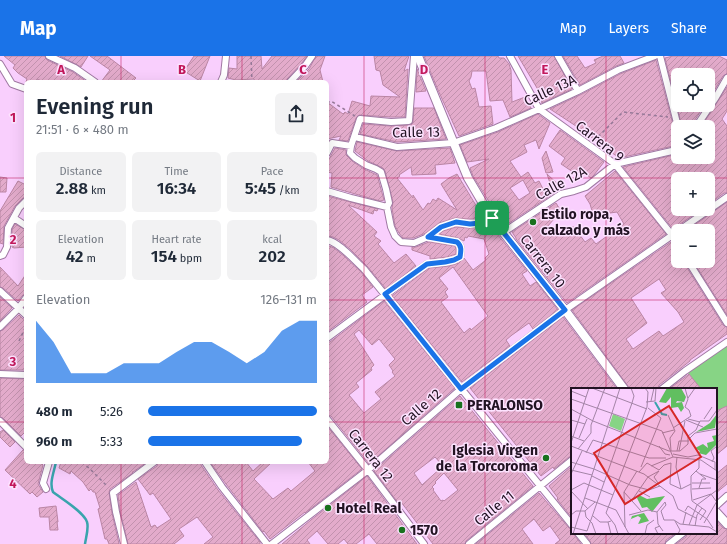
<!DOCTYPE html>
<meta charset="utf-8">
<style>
:root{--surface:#fff;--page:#f2f2f3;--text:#1f2937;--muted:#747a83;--accent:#1a73e8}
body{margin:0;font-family:"Fira Sans",sans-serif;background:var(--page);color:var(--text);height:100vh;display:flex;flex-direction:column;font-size:15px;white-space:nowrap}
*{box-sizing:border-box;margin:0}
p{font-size:13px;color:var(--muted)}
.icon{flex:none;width:22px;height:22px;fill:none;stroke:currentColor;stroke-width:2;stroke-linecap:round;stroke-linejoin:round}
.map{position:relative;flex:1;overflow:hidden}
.sheet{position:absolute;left:24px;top:24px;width:305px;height:384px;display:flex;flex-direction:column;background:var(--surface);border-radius:6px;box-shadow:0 4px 16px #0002}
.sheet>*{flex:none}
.controls{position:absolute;left:671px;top:12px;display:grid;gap:8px}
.controls a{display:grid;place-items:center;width:44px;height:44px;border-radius:6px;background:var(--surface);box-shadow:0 4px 16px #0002;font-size:20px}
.pin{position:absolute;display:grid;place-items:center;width:34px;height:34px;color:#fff;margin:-17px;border-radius:8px;box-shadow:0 2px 6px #0006}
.round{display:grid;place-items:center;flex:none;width:42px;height:42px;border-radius:6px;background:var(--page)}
.head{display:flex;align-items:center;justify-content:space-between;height:68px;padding:0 12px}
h1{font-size:22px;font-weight:600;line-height:30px}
.figures{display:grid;grid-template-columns:repeat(3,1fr);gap:6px;height:68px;padding:4px 12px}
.figures div{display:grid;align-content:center;border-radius:6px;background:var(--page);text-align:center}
.figures b{font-size:17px;font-weight:600}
.figures small{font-size:11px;font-weight:400}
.figures p{font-size:11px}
.chart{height:112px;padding:8px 12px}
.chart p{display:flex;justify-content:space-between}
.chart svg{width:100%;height:72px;margin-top:4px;fill:var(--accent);opacity:.7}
ul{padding:0 12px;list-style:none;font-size:13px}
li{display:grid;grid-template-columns:64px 48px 1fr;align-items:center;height:30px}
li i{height:10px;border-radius:5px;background:var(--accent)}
header{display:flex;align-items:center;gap:24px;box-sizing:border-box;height:56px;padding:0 20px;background:var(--accent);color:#fff}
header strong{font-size:19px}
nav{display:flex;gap:22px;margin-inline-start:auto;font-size:14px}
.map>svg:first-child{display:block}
</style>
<header>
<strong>Map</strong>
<nav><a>Map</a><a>Layers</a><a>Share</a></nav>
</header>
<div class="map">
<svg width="727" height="488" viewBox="0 0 727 488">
<defs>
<pattern id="building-hatch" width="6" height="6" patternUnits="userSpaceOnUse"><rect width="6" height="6" fill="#e3abcb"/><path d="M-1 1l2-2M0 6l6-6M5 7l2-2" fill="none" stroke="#c292ae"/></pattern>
</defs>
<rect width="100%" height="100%" fill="#f9cffd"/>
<path fill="#87d485" d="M727,288V350L718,354L716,352V333H701L688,317Z"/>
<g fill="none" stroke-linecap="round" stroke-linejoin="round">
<path stroke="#39a4ad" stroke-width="2.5" d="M56,406C54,416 49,427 53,436C62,443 84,456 87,466C89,472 86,481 85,488"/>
</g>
<path fill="url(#building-hatch)" stroke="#ba85a4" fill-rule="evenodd" d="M4,0H45L47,4L73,16L87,26H44L37,23L36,26H26L27,23L18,17L13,12L15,9Z
M60,0H88L81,11Z
M90,0H107L136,22L132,26H101L110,14Z
M194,0H210L200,25L184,15Z
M237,0H261L262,13L272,0H307L302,7L287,23L286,26H255L254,23L236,24L228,22L229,12L237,13Z
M316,0H325L320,14L323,26H296L309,13Z
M374,0H409L404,15L408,13L405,61H391L359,59L356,62L348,85L339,84L341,80L327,83V46L343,58L345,56L348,58L352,45L370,50L371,40L400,41L383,29L380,15L376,14Z
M424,0H498L499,2H504L509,8L511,14L512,46L525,41L531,52L510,61L503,44L490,45L486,15H472L471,21L469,25L472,33L475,32L479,51L491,50L493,68L459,80L438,34Z
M518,0H554L572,33L542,47L538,39L540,37Z
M563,0H577L585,12L596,7L594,4L603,0H620L624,7L616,10L580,29Z
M673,0H719L727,4V18L723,20L708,45V19H678V49H705L692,68V71H682L665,2Z
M656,4L674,72L675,75L678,89L619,102L579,72L550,53L580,39L620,18Z
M417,13L426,35L416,36Z
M727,31V55L722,63L727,70V137H724L708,149V123H678V153H702L673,173L623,111L678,98V101H708V71H701Z
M414,52H434L446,83L397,86L360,78L363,68L391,70L411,69L413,66Z
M538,58L550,67L539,93L536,84L524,89L527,96L510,105L521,121L528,116L535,127L539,125L543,133L551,130L547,118L562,132L506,169L493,152L473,120L470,112L489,103L467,106L460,89L498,76ZM523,124L530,137L519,144L510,132Z
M560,74L604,106L594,119L591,122L583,116L581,118L578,116L576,118L561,108L565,102L549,90Z
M357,86L397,95L450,92L455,107L435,109L436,118L412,119L411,111L399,119L400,120L397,122L413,142V139L423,154L428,147L430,148L433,143L436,145L438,142L457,154L441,128L449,122L457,118L483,161L479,163H469L455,162L439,167L426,177L413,182H403L399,177L395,170L392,152L393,146L385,115L383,112L368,105L355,95Z
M335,92L346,94V99L352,105L364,113L377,119L384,144L380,145L331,131L332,117L327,116V107Z
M546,95L553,116L546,117L542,102Z
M615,115L666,178L567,247L516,183V182L512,176L556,147L561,155L547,171H574L585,186L591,182L596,188L624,168L617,156L610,157V156L603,158H593L590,148L585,140Z
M0,121L7,122L6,136H0Z
M18,125L26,129V141L23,142L15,150L4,170L3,188L0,187V155Z
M327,140L378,153L377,155L374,154L373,158L348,149L377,176L374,180L381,185L378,188L394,207L406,198L416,210L386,233L367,210L350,193L339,184L333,181L327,180Z
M727,146V259L693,205H708V175H686Z
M15,168L26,174V191L14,192L12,191V173Z
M489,168L527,215L522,218L530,230L536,226L558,254L533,273L529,267L512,279L506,284L510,290L462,326L392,240L429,212L449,210L459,207L464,202L473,214L486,204L485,202L489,198L484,183L468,180L467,182L465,181L464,185L458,182L439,178L443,175L456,171L469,172L481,171ZM453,211L488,260L471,274L470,272L464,277L441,246L448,241L445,236L448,233L439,222Z
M429,186L455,190L456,193V198L447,201L430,203V200L412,194V191H416Z
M671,186L674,191L678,195V205H684V207L723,269L727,271V278L690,304V305L659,329L658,333H629L628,330L572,254ZM659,223L666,234L661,237L678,256L684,266L663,280L659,275L633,293L626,283L647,267L631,242Z
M327,189L334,192L344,200L361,216L373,231L362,239L367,246L327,276Z
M0,211L18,230L26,218V238L23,239L18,245L3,232L0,231Z
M0,241L12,252L0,265Z
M384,245L455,332L369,408L331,360L327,359V286H330ZM359,274L372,289L379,283L395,303L389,309L393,315L392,316L395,320L375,336L381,343L364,357L349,339L359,331L356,327L372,314L371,312L374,309L354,278Z
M19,259L23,263H26V314H0V275L3,274Z
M563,261L617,333H572V400L569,401L554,413L553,411L541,420L470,332Z
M689,318L701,333H669L688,319Z
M0,322L26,323V375L21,380L3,362L0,361Z
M460,340L533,430L466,485L465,488H433L401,446L399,448L374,415ZM435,401L443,410L422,429L414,417ZM444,417L458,434L444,445L443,444L441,445L433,434L434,433L432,431L436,427L435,426Z
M727,350V390L716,399V355Z
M327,370L362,413L305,457V456L270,483L264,475L263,476L226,428L210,406H246L253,415L263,406H272L254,423L273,443L288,432L291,435L315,415L308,406H327Z
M3,374L15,386L10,391L0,381V376Z
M23,394L26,395V406H40L43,409L38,428L43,436L37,441L32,436L30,438L5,414Z
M61,406H147L133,416H132L133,417L110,433L109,436L112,457L119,488H109L107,483H105L98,453L100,452L95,436H93L91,433L89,435L83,426L71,415L70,418L59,412Z
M158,406H201V409L218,434L260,486V488H204L213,481L197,461L179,473L184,480L174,488H128L120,455L118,439L136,426L151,471L155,469L157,472L171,463L153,437L150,439L138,423L157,410Z
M727,409V428L716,437V418Z
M572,410V462L557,443L558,442L549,430Z
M367,420L417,488H377L369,478L356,488H348L344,483L338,488H328L317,475L307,484L310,488H282L311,464Z
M539,437L569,472L572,473V477H574L575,480L581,488H555L560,484L550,470L543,475L534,463L522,473L533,488H476Z
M56,450L58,466H57L58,474H50L49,461H40L39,452Z
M716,464L723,472L727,473V488H676L686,481L687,477H716Z
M584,477H676L666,484L665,488H591L590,485Z"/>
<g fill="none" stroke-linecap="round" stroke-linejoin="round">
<defs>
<path id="minor" d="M49,0L75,12L95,26
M414,0L409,65L391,66L360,63L351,90L350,97L355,102L366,109L376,113L381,116L386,133L389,147L387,151L391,171L395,180L401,186L414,187L428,181L441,171L456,166L469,168L480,167L492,162
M510,0L539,53L615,108L672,179L678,189
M558,0L578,35
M660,0L678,71
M0,8L12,28L26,33
M221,26L224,19L226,0
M290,26L305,10L312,0
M696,71L716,41L727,22
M355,81L397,91L453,87L496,72L539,53L578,35L618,14L655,0
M327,97L332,87L351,90
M327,135L351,142L387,151
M14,162L26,170
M504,176L561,138L574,135L586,131L615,108L672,95L678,93
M327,184C339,186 355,205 364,213L572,469
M0,200L3,199L7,191L8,172L19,152L26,145
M688,205L727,267
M0,235L26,259
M0,271L18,253L26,242
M327,282L427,208C439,207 450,207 460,201C461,195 462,190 457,186L428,181
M0,318L26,319
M662,333L685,315L727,286
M327,363L368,414L424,488
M0,365L26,391
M205,406L222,431L267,488
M46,433L43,427L49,406
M716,450L727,440
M578,477L587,488
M124,488L116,456L113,437L154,406
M272,488L368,414L461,333L565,254L727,141
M469,488L572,404
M669,488L683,477"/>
<path id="tertiary" d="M418,0L468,122L481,144L492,162L565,254L624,333
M716,456L727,468"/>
</defs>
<use href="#minor" stroke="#a079a3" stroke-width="8"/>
<use href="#tertiary" stroke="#a079a3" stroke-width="10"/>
<path stroke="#977999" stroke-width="1.5" stroke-dasharray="3 3" stroke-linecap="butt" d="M251,0L252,26
M327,47L331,45L355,60
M594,85L623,56L668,61
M19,285L26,270
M82,406L90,413L108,431"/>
<use href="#minor" stroke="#fff" stroke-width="6"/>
<use href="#tertiary" stroke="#fff" stroke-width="8"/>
</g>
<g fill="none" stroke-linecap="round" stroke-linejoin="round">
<defs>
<path id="route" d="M492,162L565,254L461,333L385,238L427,208L445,206L454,204L460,201C461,195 462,190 457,186L428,181L441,171L456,166L470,168L480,167Z"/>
</defs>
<use href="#route" stroke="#fff" stroke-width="8"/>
<use href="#route" stroke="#1a73e8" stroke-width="5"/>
</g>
<path fill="none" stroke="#c2185b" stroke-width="1" stroke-opacity="0.55" d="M121,0V26M242,0V26M364,0V488M485,0V488M606,0V333M0,122H26M327,122H727M0,244H26M327,244H727M0,366H26M327,366H572M716,366H727M121,406V488M242,406V488M606,477V488"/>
<g fill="#18711d" stroke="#fde3ff" stroke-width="1.5">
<circle cx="533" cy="166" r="4"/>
<rect x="455" y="345" width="8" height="8" rx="2"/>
<circle cx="546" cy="402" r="4"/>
<circle cx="328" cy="452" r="4"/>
<circle cx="402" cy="474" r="4"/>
</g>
<g text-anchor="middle" stroke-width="3" stroke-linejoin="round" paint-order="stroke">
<g font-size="14" fill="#221323" stroke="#fde3ff">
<text transform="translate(550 34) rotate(-25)" y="5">Calle 13A</text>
<text transform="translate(416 76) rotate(-1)" y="5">Calle 13</text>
<text transform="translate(600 85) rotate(38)" y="5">Carrera 9</text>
<text transform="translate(561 127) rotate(-28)" y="5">Calle 12A</text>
<text transform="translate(543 205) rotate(52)" y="5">Carrera 10</text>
<text transform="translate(421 351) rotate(-41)" y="5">Calle 12</text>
<text transform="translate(371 399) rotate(52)" y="5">Carrera 12</text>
<text transform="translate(494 452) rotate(-39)" y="5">Calle 11</text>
</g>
<g font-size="14" font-weight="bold" fill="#221323" stroke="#fde3ff" text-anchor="start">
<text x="541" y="163">Estilo ropa,<tspan x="541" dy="16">calzado y más</tspan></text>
<text x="467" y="354">PERALONSO</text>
<text x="538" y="399" text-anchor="end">Iglesia Virgen<tspan x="538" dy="16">de la Torcoroma</tspan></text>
<text x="336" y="457">Hotel Real</text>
<text x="410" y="479">1570</text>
</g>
</g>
<g transform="translate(571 332)">
<rect width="146" height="146" fill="#f9cffd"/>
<path d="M42,26L54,31L50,43L38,38Z" fill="#87d485"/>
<path d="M96,0H110L115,9L113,14L106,13L105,15L111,14L113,20L110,24L107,19L100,20V9L95,15L88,14ZM146,26L144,40L125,44L139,35ZM146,47V56L135,67L127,65L129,63L124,60L132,56L137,60L136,55L143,53L141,48ZM68,107L76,111L94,108L81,124L76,119L71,120L66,110ZM73,125L78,133L67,136L70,130L67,128L60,131L58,136L61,128Z" fill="#61bf60"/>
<path fill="none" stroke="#39a4ad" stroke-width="2" d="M84,14L91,26L96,27"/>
<path fill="none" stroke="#a384a6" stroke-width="1" d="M21,0L76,21M0,3L15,9M117,10L124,0M0,11L91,43L102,69M80,13L83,0M75,14L84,13L85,0M0,21L22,33L98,63H109L117,56V48L125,42L129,33H138L146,22M97,27L104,43L99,50L100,63M117,31L129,34M133,31L141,19M0,32L14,36M115,32L132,39M102,40L120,28L118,22L114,19L117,11L114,0M91,45L103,42M0,48L13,53M8,50L16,31M118,51L124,45L146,41M0,55L18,0M0,58L73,86L102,108L107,121M88,58L94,66L99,67M7,61L20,45V37L34,0M106,63L108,53H118M108,63L114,33M15,65L22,52L78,70H95M102,66L117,69L127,67L144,74V82M106,69L105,79L110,101M128,72V80L120,88V103L121,113L135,123L129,132M0,74L23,81L59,97L78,102L89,98M141,74L143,70L140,63L146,58M80,78L102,69L130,72L146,83M70,79L90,30L77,20M0,82L21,87M125,83L135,91M68,84L76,75L88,82L93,77L100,75L99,96M0,86L11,63M129,86L146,92M21,88L33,94M87,95L83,89L88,83M121,95H139M99,96L110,101L120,96M128,100L131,91H135M121,101L140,100M0,102L13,95L42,107M0,103L17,121M68,103L79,109M53,104L70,123M14,110L45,122L58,146M122,112L140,106L145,113M94,114L95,117L90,123L93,132H103M53,116L61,112L77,89L88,83M107,121L125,130M14,123L15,129L21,135L25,146M114,123L117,118L136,131L142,140M86,124L87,136L92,143M86,124L94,114M0,127L5,123H14L24,114M58,127L77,122L86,124M22,128L29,134H37M103,132L109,136L138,139L146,144M40,133L37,134L40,146M104,133L109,142L107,146M133,135L146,113M112,136L115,124M118,137L126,117L146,102M124,138L126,127L131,120M0,139L16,143L61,15L63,8L60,0M54,139L53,104L66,83M2,146L49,0M47,146L44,137L35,125L76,19L77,4L74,0M74,146L76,137L83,132M87,146L84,140L89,138"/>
<path fill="#d62828" fill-opacity="0.15" stroke="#d62828" stroke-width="2" d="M98,18L130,69L54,116L23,65Z"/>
<rect width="146" height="146" fill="none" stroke="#221323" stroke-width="2"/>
</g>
<g font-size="13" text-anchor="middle" font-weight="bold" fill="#c2185b" stroke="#fde3ff" stroke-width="3" stroke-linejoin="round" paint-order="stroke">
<text x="61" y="18">A</text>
<text x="182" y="18">B</text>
<text x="303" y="18">C</text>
<text x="424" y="18">D</text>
<text x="545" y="18">E</text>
<text x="13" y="66">1</text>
<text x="13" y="188">2</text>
<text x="13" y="310">3</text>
<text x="13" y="432">4</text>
</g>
</svg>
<div class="controls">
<a><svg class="icon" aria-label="locate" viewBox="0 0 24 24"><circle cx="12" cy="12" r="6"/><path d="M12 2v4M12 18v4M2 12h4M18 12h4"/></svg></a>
<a><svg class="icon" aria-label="layers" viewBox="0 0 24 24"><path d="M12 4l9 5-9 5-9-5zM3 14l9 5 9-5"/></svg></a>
<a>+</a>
<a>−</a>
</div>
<div class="pin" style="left:492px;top:162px;background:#1e9e55"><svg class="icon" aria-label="arrive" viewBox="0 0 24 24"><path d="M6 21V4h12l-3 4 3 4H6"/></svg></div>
<section class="sheet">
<div class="head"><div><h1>Evening run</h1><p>21:51 · 6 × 480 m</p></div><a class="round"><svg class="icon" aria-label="share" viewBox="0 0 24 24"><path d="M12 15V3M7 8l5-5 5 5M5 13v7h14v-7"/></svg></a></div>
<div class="figures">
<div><p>Distance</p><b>2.88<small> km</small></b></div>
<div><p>Time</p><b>16:34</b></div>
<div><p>Pace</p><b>5:45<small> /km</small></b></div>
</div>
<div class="figures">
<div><p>Elevation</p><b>42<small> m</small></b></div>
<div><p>Heart rate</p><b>154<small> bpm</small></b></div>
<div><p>kcal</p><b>202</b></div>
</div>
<div class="chart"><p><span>Elevation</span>126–131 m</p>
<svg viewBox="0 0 160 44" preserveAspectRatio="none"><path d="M0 44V6L10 19L20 38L30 38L40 38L50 32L60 32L70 32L80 25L90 19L100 19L110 25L120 32L130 25L140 12L150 6L160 6V44z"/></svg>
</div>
<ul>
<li><b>480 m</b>5:26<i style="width:100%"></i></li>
<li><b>960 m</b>5:33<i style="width:91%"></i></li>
</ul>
</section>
</div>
